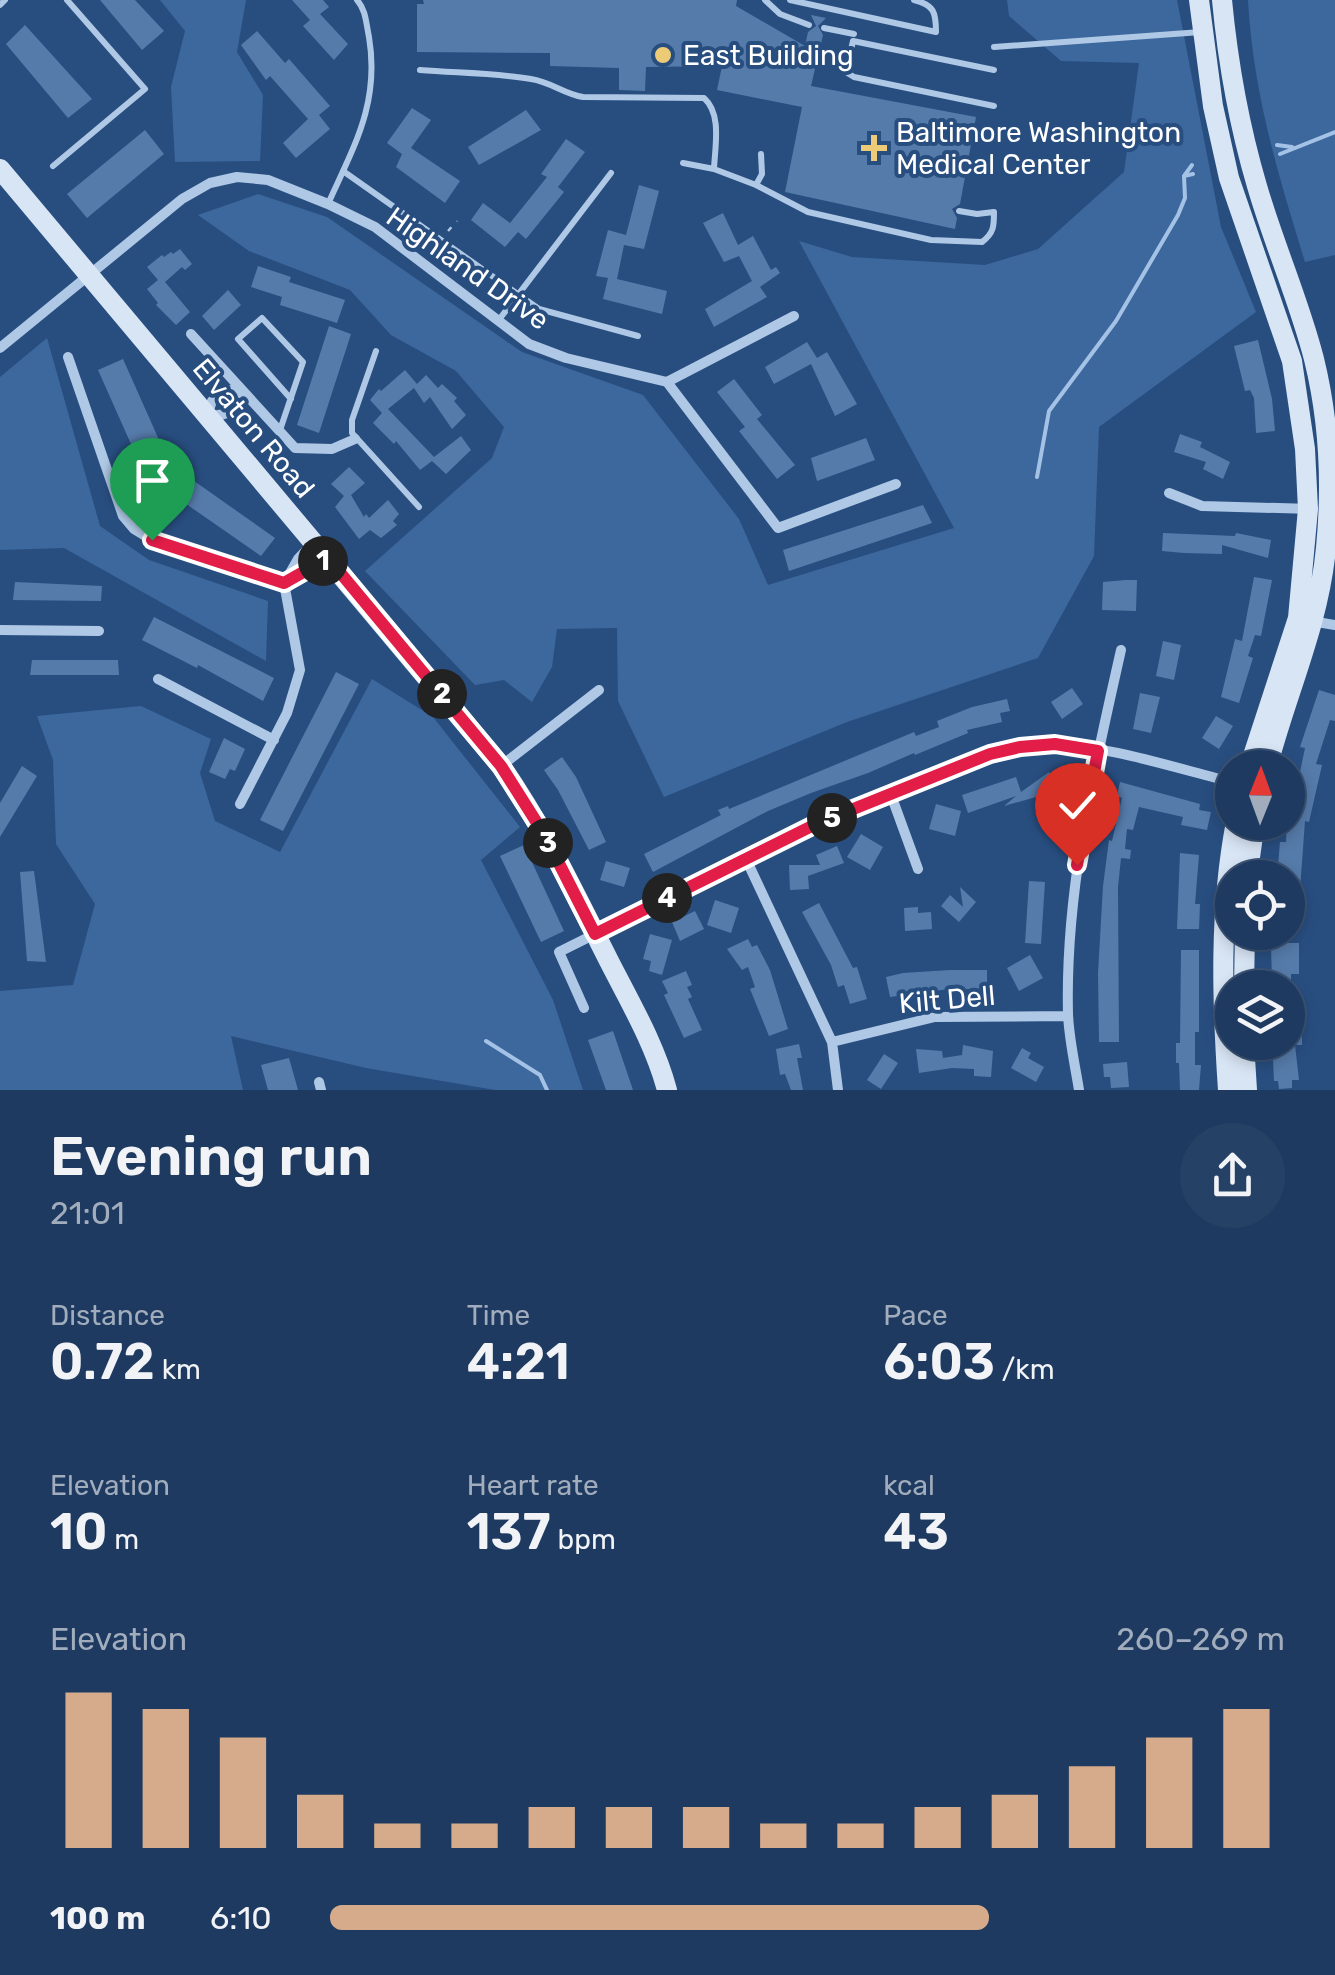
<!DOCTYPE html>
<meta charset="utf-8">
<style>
:root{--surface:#1e3a60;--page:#264166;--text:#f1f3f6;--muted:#a1adbd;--line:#3c5475;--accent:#d6ab8b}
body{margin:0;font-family:Rubik,sans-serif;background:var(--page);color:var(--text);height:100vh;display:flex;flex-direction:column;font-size:38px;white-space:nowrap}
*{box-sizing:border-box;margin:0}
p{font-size:32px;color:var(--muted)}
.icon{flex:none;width:55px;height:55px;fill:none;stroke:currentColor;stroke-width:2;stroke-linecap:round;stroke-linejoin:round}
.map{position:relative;height:1090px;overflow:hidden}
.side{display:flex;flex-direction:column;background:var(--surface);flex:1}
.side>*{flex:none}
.needle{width:65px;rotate:1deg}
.fabs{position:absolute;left:1215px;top:750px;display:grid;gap:20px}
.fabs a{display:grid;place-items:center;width:90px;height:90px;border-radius:50%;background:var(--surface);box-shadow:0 5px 15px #0003,0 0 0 2px var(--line);font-size:50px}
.pin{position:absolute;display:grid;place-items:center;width:85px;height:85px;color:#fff;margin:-102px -42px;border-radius:50% 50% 50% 0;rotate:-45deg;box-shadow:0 0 10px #0007}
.pin .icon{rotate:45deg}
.km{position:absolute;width:50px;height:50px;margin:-25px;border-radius:50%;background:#222;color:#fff;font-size:28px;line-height:50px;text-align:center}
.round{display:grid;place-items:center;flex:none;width:105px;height:105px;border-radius:52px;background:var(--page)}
.overview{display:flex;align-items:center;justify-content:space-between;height:170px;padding:0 50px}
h1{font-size:55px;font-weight:600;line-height:75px}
.metrics{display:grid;grid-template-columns:repeat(3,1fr);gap:15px;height:170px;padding:10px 50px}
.metrics div{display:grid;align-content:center}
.metrics b{font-size:50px;font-weight:600}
.metrics small{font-size:28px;font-weight:400}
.metrics p{font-size:28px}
.chart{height:280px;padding:20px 50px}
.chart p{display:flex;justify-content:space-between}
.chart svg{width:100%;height:180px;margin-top:10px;stroke:var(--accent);stroke-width:6}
ul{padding:0 50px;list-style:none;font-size:32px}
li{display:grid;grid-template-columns:160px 120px 1fr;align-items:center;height:75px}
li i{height:25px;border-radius:12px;background:var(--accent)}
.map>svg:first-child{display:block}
</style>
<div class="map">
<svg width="1335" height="1090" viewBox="0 0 1335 1090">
<rect width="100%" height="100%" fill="#284e80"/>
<path fill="#3d689d" d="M160,0H246L237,52L263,95L260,161L175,162L171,87L185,31Z
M1007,0H1177L1221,227L1256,312L1099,427L1094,556L1038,658L847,722L664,797L618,701L617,628L557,629L552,667L532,702L504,680L475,685L365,571L492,458L504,427L456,371L391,335L350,290L249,251L198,215L258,194L327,217L522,352L643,395L739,519L768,585L954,528L799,241L852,257L985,265L1038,249L1124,172L1139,63L1061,61L1009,16Z
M1248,0H1335V255L1305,262C1278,175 1253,92 1248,0Z
M47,338L100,526L149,560L268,601L266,661L64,548L0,550V377Z
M372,679L433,717L520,827L481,860L553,1000L583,1090H495L366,1068L231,1036L243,1090H0V991L73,985L95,904L56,844L53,760L37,716L141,706L211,739L200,773L215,821L280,852Z"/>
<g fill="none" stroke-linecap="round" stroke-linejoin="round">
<path stroke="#a4c2e6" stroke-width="4" d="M1277,145L1292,147
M1280,154L1335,132
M1184,176L1192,165
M1037,477L1049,411L1116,321L1178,215L1185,198L1184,176L1193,174
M486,1041L540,1075L547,1090"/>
</g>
<path fill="#557baa" d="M100,0H135L164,31L142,50Z
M292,0H323L329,7L320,14L348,44L334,60L303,26L310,20Z
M423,0H737L736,6L805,46L808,32L816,26L811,15L826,18L818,26L823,35L811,86L976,117L960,204L952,209L957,218L955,229L785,192L802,107L717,90L722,66L646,67L645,91L619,90V68L550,66V53L417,52V4H424Z
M25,25L92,99L68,118L6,44Z
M257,31L285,63L289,59L330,106L319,115L330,129L296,158L283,143L308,119L270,76L266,80L241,45Z
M412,108L431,120L411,148L460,181L445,203L396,167L402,154L387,143Z
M526,110L541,130L479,165L468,147Z
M145,130L164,154L87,218L67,194Z
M566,139L585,152L558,187L564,192L526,239L518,232L505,247L471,220L483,203L510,223L547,177L541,174Z
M639,185L659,191L644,249L624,245L617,279L667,291L662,314L603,299L608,278L596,276L608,230L626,235Z
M723,213L738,245L753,236L771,270L776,267L780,273L760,287L767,297L714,327L705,309L752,281L739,256L724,262L703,223Z
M180,249L192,264L185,270L182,267L165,282L190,312L176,325L156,305L158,303L147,289L158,280L147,267L162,255L164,257L171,252L173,254Z
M258,266L291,277L289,282L345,300L337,323L280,305L282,297L251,287Z
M228,290L241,305L214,330L202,316Z
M329,326L351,334L319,433L297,425Z
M1258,340L1272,399L1275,431L1256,433L1254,398L1250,390L1245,391L1234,346Z
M807,342L817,358L827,352L857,404L835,416L811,364L774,384L765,367Z
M123,359L168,460L143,471L98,370Z
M405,370L417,384L426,375L438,388L442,384L457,398L454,401L466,415L452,429L430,397L424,403L414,388L388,409L434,457L461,436L471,450L446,474L432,461L420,470L396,441L394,444L373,423L382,413L370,400L379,389L381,391Z
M734,379L762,415L757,419L795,465L777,479L739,431L745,427L717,392Z
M1180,434L1202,442L1200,447L1230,462L1223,479L1203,469L1206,462L1174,452Z
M866,438L875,460L817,481L811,458Z
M349,467L365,483L351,495L364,517L366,514L369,518L388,500L399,514L393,521L397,525L381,538L370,530L359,539L335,507L344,496L331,484Z
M180,471L275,538L261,556L166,490Z
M923,505L932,523L789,571L783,550Z
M1163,533L1235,536L1236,533L1271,540L1268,558L1222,545V554L1184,553L1162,551Z
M1254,577L1272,580L1261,636L1255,635L1248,656L1253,658L1239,703L1221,697L1235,639L1242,641Z
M1125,580H1137L1136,611L1102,610L1103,582Z
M15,582L102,586L101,601L13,600Z
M154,617L274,678L263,701L198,665L197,668L142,640Z
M1163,641L1181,645L1174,680L1156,676Z
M32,660H118L119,675H30Z
M336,672L359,684L283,831L260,820Z
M1072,688L1083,704L1062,719L1051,702Z
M1319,690L1335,695V721L1330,720L1316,764L1322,765L1309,822L1305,821L1300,889L1288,888V878H1277L1280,842H1286L1288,795L1295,771L1300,772L1305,748L1300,747Z
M1140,693L1160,697L1151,733L1133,729Z
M1007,699L1010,711L1000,713L1002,722L967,730L968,733L915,755L914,753L868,773L811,793L768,811L653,872L644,854L721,815L718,810L728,806L729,809L914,732L916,736L939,727L937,721L972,707Z
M1216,716L1233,726L1219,749L1202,738Z
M224,738L245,749L235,771L230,769L225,779L209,772Z
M562,757L576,777L606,842L589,850L558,790L544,770Z
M22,766L37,776L0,837V803Z
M1049,772L1064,791L1043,806L1036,797L1004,806L1016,796L968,813L962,795L1016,777L1021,792Z
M1120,782L1200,804L1199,810L1211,812L1207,830L1181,825L1183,817L1139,807L1133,830L1127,829L1125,849L1131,850L1130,859L1121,858L1118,887L1119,1042H1099L1098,973L1103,886L1109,840L1112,841L1122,798L1117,796Z
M936,804L961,811L955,836L929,829Z
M861,834L883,847L870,870L847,857Z
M524,845L564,931L541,942L500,856Z
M837,846L844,863L808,876L809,889L790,890L789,865H820L816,855Z
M1180,853L1199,855L1195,904H1200L1199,929H1177Z
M606,861L630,868L624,887L600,880Z
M34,871L46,962L27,961L20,872Z
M1029,881L1045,882L1041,944L1025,943Z
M960,887L976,902L959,922L941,906L950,895L963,907Z
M715,900L739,908L731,933L707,925Z
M819,903L853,968L857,967L867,999L850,1004L844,985L838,987L831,965L802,912Z
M918,907V913L931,912L932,929L905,931L904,908Z
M695,911L704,929L680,941L672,922Z
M650,934L672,940L662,975L649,971L651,961L643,959Z
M748,939L752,947L757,945L770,970L788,1029L769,1036L750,989L755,987L748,967L742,970L727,949Z
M1271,943H1299V974H1291V988H1272Z
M1181,950H1199V1032H1195V1065H1201L1199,1090H1180L1179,1063H1176V1043H1180Z
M1030,955L1043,978L1019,991L1007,968Z
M950,970H987V989H949L890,997L886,977L903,973Z
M686,971L692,985L687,987L692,997L688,999L702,1030L684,1038L664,995L668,993L662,981Z
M613,1031L633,1090H606L588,1040Z
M1302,1031V1045H1295L1299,1080H1292V1088L1279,1089L1278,1081H1274L1273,1059L1278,1058V1042H1288V1032Z
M799,1044L802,1058H797L803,1090H791L785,1074L780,1075L776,1049Z
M963,1045L993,1051L991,1077L974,1076V1069L952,1068L919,1073L916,1049L942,1051L943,1058L962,1055Z
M1022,1048L1031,1053L1028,1058L1044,1067L1036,1082L1011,1068Z
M884,1054L898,1063L881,1089L867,1080Z
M289,1058L298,1090H268L261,1065Z
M1127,1062L1129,1087L1111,1088L1110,1077H1104L1103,1064Z"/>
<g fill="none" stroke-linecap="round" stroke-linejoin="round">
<path stroke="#afc8e5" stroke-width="2.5" stroke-dasharray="5 8" stroke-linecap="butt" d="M448,231L457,221"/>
<path stroke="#afc8e5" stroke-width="6" d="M765,0L780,14L809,25
M790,0L936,32C936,12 934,5 914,0
M0,5L5,0
M824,28L854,34
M994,47L1201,32
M420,70C456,73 495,73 531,79C551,82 564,94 583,97L704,98C722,114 715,146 714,169
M994,70L853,41L846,72L854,77L994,106
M683,163L714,169L756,185L808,212L931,240L982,242C994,233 994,226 994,212L977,214L959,211
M53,166L145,89L67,0
M343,171L539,309L638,336
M756,185L762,174L761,154
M328,204C354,146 380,103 369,37C366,23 366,10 357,0
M498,321L611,173
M376,351L352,420V433L419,507
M280,430L303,362L262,318L238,339L291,399"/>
<path stroke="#afc8e5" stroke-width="10" d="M191,334L295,448L332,449L355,439
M0,348L182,199L210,183L237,177L268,180L328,204L375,227L529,344L566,358L667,382L778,528L896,484
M68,357L123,516L134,529L152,540L284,583L326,559
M667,382L794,316
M227,390L242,391C237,411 228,416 207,416L212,401Z
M1169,493L1202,506L1312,509
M285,582L298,559L314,542
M1311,621L1335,625
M0,630L99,631
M158,679L274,740
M501,766L599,690
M891,795L918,869
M240,804L287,713L300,670L284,583
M746,859L832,1042L838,1090
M584,1008L559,952L816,824L990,755C1010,749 1029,745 1050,745C1100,743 1182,770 1232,782
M832,1042L935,1017L1068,1016
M319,1082L321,1090
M1079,1090C1075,1065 1069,1039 1068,1014C1065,890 1094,770 1121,650"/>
<path stroke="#d8e5f5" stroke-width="20" d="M1199,0L1213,106L1229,178L1292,361L1305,449L1308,509L1298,618L1249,768
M1222,0C1228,63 1239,125 1257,186C1274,245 1299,300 1314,359C1329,420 1332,486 1326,548C1319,625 1286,694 1267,768
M0,169L501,766C544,828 576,896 610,963C631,1004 655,1045 667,1090
M1247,878L1255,822
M1244,988L1245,932
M1244,1042L1247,1090
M1228,1090C1222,1002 1219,910 1236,822"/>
</g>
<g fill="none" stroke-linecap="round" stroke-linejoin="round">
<defs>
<path id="route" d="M152,540L284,583L328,558L501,766L544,834L595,934L816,824L990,754L1020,747L1055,744L1098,751L1077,865"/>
</defs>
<use href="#route" stroke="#fff" stroke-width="20"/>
<use href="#route" stroke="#e11d48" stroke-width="12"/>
</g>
<g fill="#edcb76" stroke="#284e80" stroke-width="4">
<circle cx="663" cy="55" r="10"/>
<path d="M869 133h10v10h10v10h-10v10h-10v-10h-10v-10h10z"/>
</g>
<g text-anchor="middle" stroke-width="8" stroke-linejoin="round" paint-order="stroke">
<g font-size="28" fill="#fff" stroke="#284e80" text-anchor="start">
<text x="683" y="65">East Building</text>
<text x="896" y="142">Baltimore Washington<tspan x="896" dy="32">Medical Center</tspan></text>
</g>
<g font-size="28" fill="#fff" stroke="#284e80">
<text transform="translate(468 268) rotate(35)" y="10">Highland Drive</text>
<text transform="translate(254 428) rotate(50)" y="10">Elvaton Road</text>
<text transform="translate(947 999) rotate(-5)" y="10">Kilt Dell</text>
</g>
</g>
</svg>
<div class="fabs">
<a><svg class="needle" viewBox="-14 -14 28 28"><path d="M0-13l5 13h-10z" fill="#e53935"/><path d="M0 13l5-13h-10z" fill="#a1adbd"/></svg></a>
<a><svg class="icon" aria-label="locate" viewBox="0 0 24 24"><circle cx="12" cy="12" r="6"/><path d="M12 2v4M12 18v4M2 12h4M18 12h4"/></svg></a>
<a><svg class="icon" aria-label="layers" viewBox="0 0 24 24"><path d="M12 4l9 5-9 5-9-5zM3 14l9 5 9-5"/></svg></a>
</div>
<div class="pin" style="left:152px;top:540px;background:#1e9e55"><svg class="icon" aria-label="arrive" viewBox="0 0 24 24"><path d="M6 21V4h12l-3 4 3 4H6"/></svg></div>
<div class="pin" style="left:1077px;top:865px;background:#d93025"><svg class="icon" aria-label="check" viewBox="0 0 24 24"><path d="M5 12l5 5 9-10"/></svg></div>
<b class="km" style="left:323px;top:561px">1</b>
<b class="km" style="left:442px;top:694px">2</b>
<b class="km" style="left:548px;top:843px">3</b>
<b class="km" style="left:667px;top:898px">4</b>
<b class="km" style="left:832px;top:818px">5</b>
</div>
<section class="side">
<div class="overview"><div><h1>Evening run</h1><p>21:01</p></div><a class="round"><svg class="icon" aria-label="share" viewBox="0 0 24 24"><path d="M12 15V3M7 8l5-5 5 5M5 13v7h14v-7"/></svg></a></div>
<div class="metrics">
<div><p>Distance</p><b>0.72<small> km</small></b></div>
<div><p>Time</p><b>4:21</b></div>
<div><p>Pace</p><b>6:03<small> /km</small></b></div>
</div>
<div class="metrics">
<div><p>Elevation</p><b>10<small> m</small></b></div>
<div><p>Heart rate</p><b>137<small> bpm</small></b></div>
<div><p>kcal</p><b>43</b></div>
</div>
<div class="chart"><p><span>Elevation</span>260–269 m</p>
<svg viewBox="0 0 160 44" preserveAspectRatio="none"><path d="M5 44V6M15 44V10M25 44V17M35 44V31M45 44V38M55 44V38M65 44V34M75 44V34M85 44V34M95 44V38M105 44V38M115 44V34M125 44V31M135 44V24M145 44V17M155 44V10"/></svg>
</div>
<ul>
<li><b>100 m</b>6:10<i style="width:69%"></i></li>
</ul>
</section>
